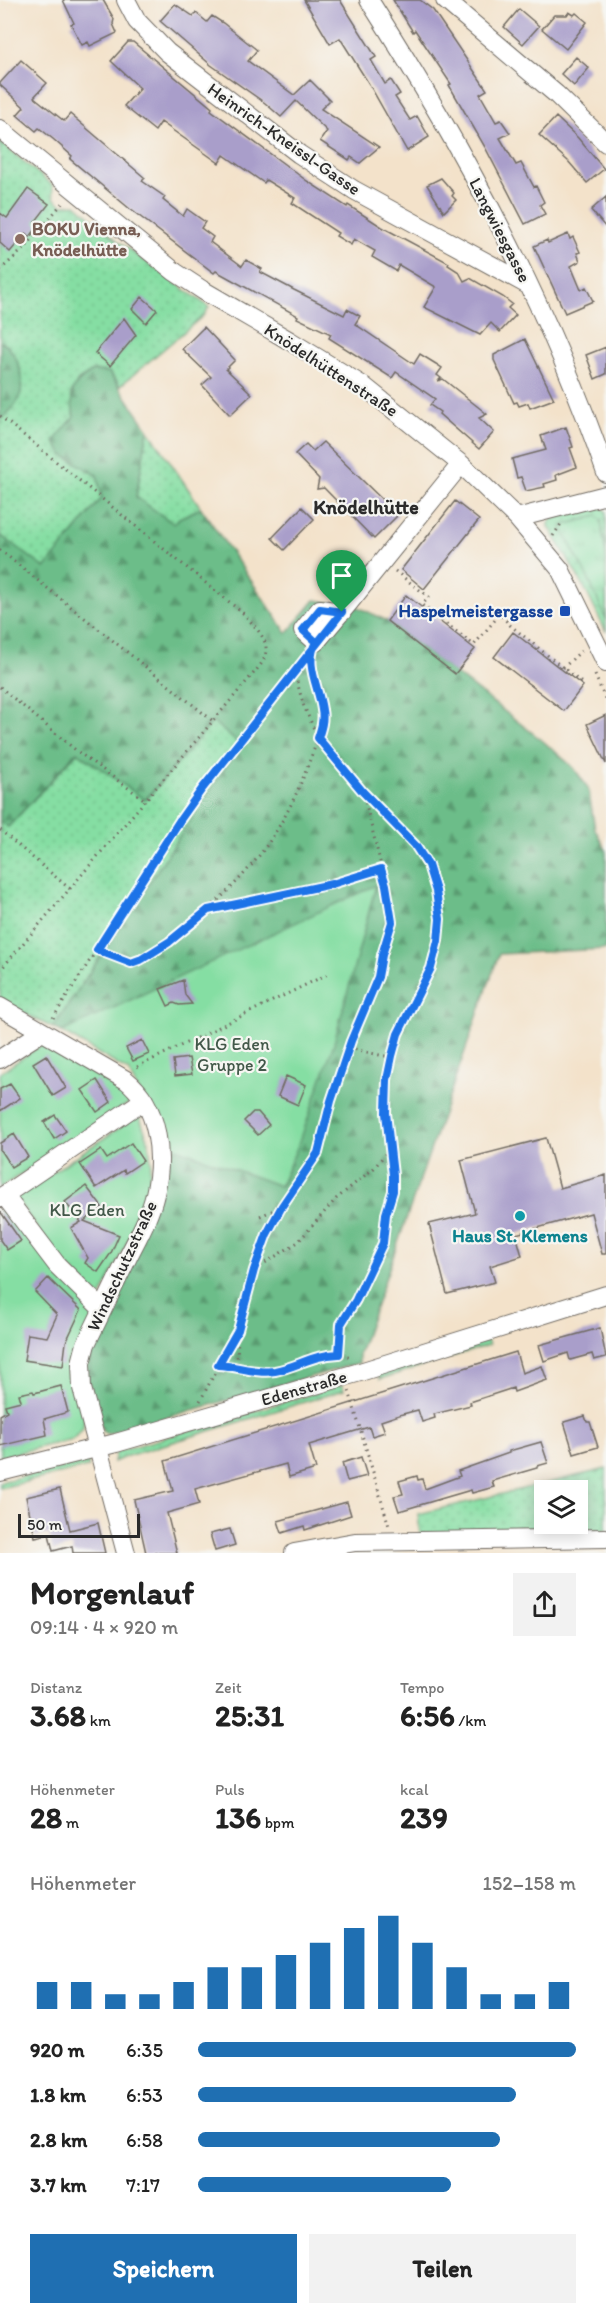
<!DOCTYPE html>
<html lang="de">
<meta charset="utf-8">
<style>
:root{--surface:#fff;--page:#f2f2f2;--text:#222;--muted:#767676;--accent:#1f6fb2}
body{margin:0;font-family:Itim,sans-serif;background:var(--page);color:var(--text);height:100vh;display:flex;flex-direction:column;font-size:22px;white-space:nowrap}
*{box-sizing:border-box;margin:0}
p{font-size:20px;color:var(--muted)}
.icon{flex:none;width:33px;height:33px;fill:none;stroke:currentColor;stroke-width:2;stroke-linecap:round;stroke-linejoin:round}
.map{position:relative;height:1553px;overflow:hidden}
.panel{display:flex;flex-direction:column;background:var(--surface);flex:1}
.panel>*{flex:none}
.fabs{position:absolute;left:534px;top:1480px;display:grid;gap:12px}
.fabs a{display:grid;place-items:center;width:54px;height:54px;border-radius:0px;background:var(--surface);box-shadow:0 3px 15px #0003;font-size:30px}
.scale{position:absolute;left:18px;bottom:15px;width:122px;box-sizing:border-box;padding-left:6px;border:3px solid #2b2b2b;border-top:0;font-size:16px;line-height:21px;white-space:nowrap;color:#2b2b2b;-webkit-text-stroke:4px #f6f6f2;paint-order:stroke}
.pin{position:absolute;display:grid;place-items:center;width:51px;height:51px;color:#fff;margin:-62px -26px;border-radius:50% 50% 50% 0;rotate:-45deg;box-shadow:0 0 6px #0007}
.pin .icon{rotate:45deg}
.round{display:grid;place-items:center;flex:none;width:63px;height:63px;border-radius:0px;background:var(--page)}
.summary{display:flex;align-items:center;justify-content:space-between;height:102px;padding:0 30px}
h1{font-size:33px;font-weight:800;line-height:45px}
.figures{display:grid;grid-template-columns:repeat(3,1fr);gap:9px;height:102px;padding:6px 30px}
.figures div{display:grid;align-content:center}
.figures b{font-size:30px;font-weight:800}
.figures small{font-size:16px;font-weight:400}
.figures p{font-size:16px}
.chart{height:168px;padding:12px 30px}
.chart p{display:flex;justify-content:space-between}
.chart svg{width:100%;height:108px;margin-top:6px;stroke:var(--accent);stroke-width:6}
.button{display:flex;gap:12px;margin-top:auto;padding:12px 30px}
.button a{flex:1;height:69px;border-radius:0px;background:var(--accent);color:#fff;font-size:24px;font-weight:800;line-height:69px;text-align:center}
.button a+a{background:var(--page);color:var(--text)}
ul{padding:0 30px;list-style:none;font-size:20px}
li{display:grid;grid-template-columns:96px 72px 1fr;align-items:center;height:45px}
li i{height:15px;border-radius:8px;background:var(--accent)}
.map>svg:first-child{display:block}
</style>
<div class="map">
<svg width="606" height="1553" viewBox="0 0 606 1553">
<defs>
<pattern id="grass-dots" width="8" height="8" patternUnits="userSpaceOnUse" patternTransform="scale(1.5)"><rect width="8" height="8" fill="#85dea3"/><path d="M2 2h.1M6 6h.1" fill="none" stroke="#73bf8c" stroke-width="1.8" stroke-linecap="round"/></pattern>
<pattern id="forest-firs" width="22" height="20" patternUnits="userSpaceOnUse" patternTransform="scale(1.5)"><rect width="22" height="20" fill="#6cbd89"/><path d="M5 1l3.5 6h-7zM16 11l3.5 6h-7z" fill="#599a70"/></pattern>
<pattern id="park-tufts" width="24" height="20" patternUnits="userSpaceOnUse" patternTransform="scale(1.5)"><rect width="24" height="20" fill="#85dea3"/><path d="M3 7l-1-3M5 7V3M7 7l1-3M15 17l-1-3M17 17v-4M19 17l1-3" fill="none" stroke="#73bf8c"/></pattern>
</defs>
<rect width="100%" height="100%" fill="#f6f6f2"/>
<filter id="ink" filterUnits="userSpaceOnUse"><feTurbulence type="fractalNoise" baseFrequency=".0167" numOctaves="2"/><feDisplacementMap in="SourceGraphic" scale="12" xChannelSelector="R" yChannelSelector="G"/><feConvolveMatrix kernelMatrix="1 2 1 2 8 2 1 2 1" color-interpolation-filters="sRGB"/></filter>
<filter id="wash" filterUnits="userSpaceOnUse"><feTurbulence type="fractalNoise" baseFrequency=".008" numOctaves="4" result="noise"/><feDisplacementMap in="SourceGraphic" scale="24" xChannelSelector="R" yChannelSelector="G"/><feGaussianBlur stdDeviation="1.35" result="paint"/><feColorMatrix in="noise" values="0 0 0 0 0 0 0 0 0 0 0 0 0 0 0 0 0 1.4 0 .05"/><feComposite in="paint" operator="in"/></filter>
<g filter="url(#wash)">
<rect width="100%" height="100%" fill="#f3e2ca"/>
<path fill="url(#grass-dots)" stroke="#588467" stroke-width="1.5" fill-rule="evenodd" d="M0,142L52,185L54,198L62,205L76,204L119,242L209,307L204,315L120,386L109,372L93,371L78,380L71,394L74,417L63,455L97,475L102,498L45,569L0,535V416L3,418L18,400L3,342L0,343Z
M148,429L201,508L179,518L174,524L136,497Z
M596,506H600L606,511V632L584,587L548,525L552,518Z
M213,721L241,745L53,1028L0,1001V823L1,822L8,827L78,752L146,800Z
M487,1340L489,1345L380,1379L378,1374Z
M342,1385L344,1390L127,1456L114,1462L116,1452Z
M88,1461L89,1467L0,1488V1482Z
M606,1469V1530L420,1534L418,1514ZM544,1491H578V1524H544Z"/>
<path fill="url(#forest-firs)" stroke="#4c745a" stroke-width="1.5" d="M2,342C19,353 26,380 19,399C16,406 8,413 3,418L0,416V343Z
M93,371L109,372L148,429L136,497L174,524L179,518L201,508L287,633L315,600L356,606L387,621L543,741L574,768L588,788L595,829L606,850V949L499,954L359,1354V1363L108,1434L103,1432L87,1376L89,1351L166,1144L281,1186C322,1087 348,989 376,886L62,1032L53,1028L240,745L213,722L145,800L77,752L8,827L1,822L0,824V535L45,568L102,498L97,475L63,455L54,441L74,417C70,392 69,385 93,371Z"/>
<path fill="url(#park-tufts)" stroke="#588467" stroke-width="1.5" d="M597,516L601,520L606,557V619L588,578L562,529L564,525Z"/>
<path fill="#85dea3" stroke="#588467" stroke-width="1.5" d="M376,885L334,1043L300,1141L280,1186L166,1144L128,1071L62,1032Z
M46,1042L134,1100L0,1188V1073Z
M139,1115L148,1140L151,1161L147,1202L100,1298L55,1254L15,1197Z
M4,1204L95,1310L83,1429L73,1439L0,1457V1206Z"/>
<g id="blocks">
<path fill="#a99eca" d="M63,0H103L114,19L113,24L117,33L90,46L88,42L82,45L71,24L74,23Z
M304,0H340L376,57L371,60L385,84L391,80L400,94L395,97L410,120L417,116L429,137L407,151L369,84L340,38L330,44Z
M393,0H420L433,10L487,90L480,94L496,122L501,120L510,133L500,138L516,165L521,163L534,187L536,186L544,202L540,205L545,214L525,224L485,147L449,85L451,84L415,30L413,32Z
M175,4L193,16L196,13L207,22L212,16L223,23L257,50L248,61L294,95L310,80L330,100L321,109L379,147L360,163L351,157L349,160L320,141L327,131L296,101L281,117L265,103L211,65L160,21Z
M519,9L539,26L523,44L504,27Z
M569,12L574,15L576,13L587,22L566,49L542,29L554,15H567Z
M128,42H133L212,108L211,110L307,181L347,207L348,205L382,227L449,263L448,265L459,272L464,281L470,278L503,297L512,304L508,308L516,315L500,332L491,323L480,335L424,307L436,287L399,265L396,271L372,257L375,251L354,239L351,245L336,236L338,233L292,203L295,198L266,180L264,183L224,155L219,163L161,122L155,131L124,106L140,88L111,61Z
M576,57L589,68L574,86L561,74Z
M21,60L47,83L34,97L64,121L70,114L145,178L142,181L165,197L163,200L183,216L187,209L205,222L201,228L213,237L210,242L242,266L246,260L262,269L260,272L294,290L344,315L347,309L360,316L355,324L414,364L420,354L436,364L442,368L437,375L441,378L438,381L443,379L487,414L479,418L494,432L479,449L439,414L440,412L430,405L435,399L396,372L392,378L329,338L331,334L297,318L298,316L216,271L214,273L130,209L70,159L72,156L53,139L39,128L36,131L17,115L24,107L0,85V83Z
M556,117L578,138L604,169L587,183L568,161L539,135Z
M441,178L454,193L452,196L456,200L444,212L427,185Z
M28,189L49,204L35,222L39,225L30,237L26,233L10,252L0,243V213L7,218Z
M606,197V228L591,210Z
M568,234L570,239L573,237L580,252L577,253L580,261L571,266L581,290L586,287L593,301L565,313L534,246L547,240L548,243Z
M142,297L157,310L146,323L132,309Z
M124,318L136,335L110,366L95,353Z
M204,327L235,360L226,369L252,394L230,415L202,385L211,377L182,349Z
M525,339L554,399L530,408L528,403L519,406L517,402L514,403L494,360V355Z
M606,347V374L595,379L586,355Z
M566,427L573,447L570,448L577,467L556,475L557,480L544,484L545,487L526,491L521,477L517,478L512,459L546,450L541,436Z
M323,442L398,515L374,539L324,488L317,489L319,479L295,454L306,444L313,451Z
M455,501L479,520L424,589L401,570Z
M302,507L314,519L284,550L272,538Z
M406,595L475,649L455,674L387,621Z
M513,632L583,686L564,711L494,657Z
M606,715V764L587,724Z
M183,980L185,995L192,1004L179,1005L174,1003L168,1006L160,989Z
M142,1040L149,1054L133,1061L126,1048Z
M46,1055L66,1088L53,1096L33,1063Z
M189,1058L192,1074L175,1076L173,1060Z
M286,1076L306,1085L298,1105L278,1096Z
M97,1080L111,1102L97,1112L82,1090Z
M10,1084L20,1098L0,1111V1089Z
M253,1112H258L269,1125L258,1135L244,1121Z
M55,1115L66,1131L54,1139L44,1122Z
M14,1134L28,1157L11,1167L0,1150V1143Z
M546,1138L560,1188L606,1175V1254H602L591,1213L516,1234L522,1256L490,1266L495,1282L447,1294L429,1224L475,1213L461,1160Z
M131,1143L143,1161L125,1173L124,1170L96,1188L80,1164L101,1150L107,1159Z
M86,1186L102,1207L84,1221L119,1235L111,1253L98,1272L85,1263L88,1258L71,1228L81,1222L65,1202Z
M0,1211L21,1241L7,1250L0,1240Z
M48,1278L81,1310L66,1342L63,1366L24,1360L28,1334L47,1337L57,1315L35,1292Z
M600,1328L606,1357L594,1360L592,1354L570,1360L568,1353L544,1361L539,1345Z
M516,1352L522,1373L542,1366L547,1380L514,1392L513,1388L470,1402L471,1405L434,1414L435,1418L422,1422L418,1410L399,1415L381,1421L385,1432L372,1436L369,1427L309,1445L316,1469L289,1477L286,1464L195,1489L199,1504L167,1513L177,1553H146L134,1500L173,1491L165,1461Z
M61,1386L68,1412L44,1419L47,1435L0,1446V1415L7,1411L5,1405L21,1401L19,1394L33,1391L34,1393Z
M585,1416L587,1422H590L598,1447L574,1454L564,1422Z
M541,1442L548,1463L537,1466V1468L492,1481L494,1487L472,1493L471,1490L399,1511L394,1496L403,1494L399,1481L417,1476L418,1480L422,1479L425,1489L460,1476L458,1471L509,1453V1451Z
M361,1457L367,1476L347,1481L342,1463Z
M60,1489L70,1530L98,1523L105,1553H73L72,1546L53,1551L49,1534L35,1537L26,1497Z
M347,1502L351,1515L305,1530L304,1526L282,1533L278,1521Z
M230,1529L235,1545L215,1551L210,1534Z"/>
</g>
</g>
<g filter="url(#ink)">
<use href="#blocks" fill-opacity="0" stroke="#716b63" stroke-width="1.5"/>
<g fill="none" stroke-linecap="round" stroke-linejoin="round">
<defs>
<path id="minor" d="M126,0L137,21L167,52L299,154L354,190L528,285
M369,0C464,149 549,306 606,473
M445,0L556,94L606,143
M0,129L175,272L204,291L290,341L365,387L461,464L517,518L560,569L606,663
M517,518L606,495
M342,612L320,609L303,630L316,642L348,604L461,464
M0,1007L126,1080C159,1106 164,1156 155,1194C150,1216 138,1237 128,1257C114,1286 100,1315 86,1344L81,1363L82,1388L126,1553
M0,1059L42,1032
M4,1195L57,1265L102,1309
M0,1198L144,1100
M0,1472L116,1443L360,1372L606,1295
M294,1553L355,1542L606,1538"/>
</defs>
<use href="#minor" stroke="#716b63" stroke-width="20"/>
<path stroke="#716b63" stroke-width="3" stroke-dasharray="1.5 4.5" stroke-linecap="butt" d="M0,270L25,248L64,201
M0,416L244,614C259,632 276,645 259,667L3,967L0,965
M553,536L561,524
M0,550L213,721
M395,571L429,597L422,605L474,645L500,614L510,625L583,684
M563,668L581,651
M294,670L303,704L318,738L363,792L415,845L422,855L437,892L440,919L438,941L431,968L398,1034L388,1070L386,1113L394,1184L386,1214L383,1243L356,1300L341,1324L339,1354L352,1357
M595,675L606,701
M0,687L78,752L145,800
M0,830L70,889
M210,910L332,884L381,869
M98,950C109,953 120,964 132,963C146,961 170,941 182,932C243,881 278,843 307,768C312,753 319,739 322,725C326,703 311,680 312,658
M53,1018L180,820L307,656
M349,1048L384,1056H391
M137,1067L330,973
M260,1216L281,1207
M268,1233L275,1226L281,1211
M254,1270L265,1238L273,1221L314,1160L320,1146L336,1087L351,1041L364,1012L368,997L378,977L382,955L391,927L387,890L363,792
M238,1332L237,1366C278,1381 299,1355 339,1354
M218,1365L237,1366
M349,1391L389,1526
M200,1401L238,1330L254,1270L298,1242L336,1199L374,1168L389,1149"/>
<use href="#minor" stroke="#fff" stroke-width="18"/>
</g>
</g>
<g fill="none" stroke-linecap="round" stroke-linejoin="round" filter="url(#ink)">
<defs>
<path id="route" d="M342,612L202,789L180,820L97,950L131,963L142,959L169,942L208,910L332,884L381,869L386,885L392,922L382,955L378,977L351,1041L331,1101L318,1153L282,1206L267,1234L254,1270L238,1330L218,1365C237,1366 256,1374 275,1371C300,1366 311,1355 339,1354L341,1324L356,1300L383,1243L386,1214L393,1191V1175L386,1113L387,1080L392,1056L398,1034L431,968L438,941L440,919L436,891L428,865L415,845L363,792L318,738C321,729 324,720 322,710C319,687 304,664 316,642L303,630L320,609L342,612"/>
</defs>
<use href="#route" stroke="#fff" stroke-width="12"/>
<use href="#route" stroke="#1a73e8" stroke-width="8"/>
</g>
<circle fill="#8d6e63" stroke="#f6f6f2" stroke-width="2" cx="20" cy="239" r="6"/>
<rect fill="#1a4fb4" stroke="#f6f6f2" stroke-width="2" x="559" y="605" width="12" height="12" rx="3"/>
<circle fill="#0f9aa8" stroke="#f6f6f2" stroke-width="2" cx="520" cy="1216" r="6"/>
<g text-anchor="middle" stroke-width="4.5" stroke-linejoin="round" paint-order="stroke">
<g font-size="18" fill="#2b2b2b" stroke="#f6f6f2">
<text transform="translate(284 139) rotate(35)" y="6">Heinrich-Kneissl-Gasse</text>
<text transform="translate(500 230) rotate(63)" y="6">Langwiesgasse</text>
<text transform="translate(331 370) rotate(33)" y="6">Knödelhüttenstraße</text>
<text transform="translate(122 1266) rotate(-65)" y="6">Windschutzstraße</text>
<text transform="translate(304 1388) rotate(-16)" y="6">Edenstraße</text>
</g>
<g font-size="18" font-weight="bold" fill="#785e54" stroke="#f6f6f2" text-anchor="start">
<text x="32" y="235">BOKU Vienna,<tspan x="32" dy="21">Knödelhütte</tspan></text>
</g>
<g font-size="18" font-weight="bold" fill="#164399" stroke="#f6f6f2" text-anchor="end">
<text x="553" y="617">Haspelmeistergasse</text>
</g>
<g font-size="18" fill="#425849" stroke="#f6f6f2">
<text x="232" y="1050">KLG Eden<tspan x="232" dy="21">Gruppe 2</tspan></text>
<text x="87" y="1216">KLG Eden</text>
</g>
<g font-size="18" font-weight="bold" fill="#0d838f" stroke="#f6f6f2">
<text x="520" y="1242">Haus St. Klemens</text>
</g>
<g font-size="20" font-weight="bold" fill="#2b2b2b" stroke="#f6f6f2">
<text x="366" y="514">Knödelhütte</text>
</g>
</g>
</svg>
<div class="fabs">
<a><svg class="icon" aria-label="layers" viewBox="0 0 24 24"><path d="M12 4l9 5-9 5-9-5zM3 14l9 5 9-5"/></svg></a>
</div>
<div class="scale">50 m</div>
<div class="pin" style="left:342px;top:612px;background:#1e9e55"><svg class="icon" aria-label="arrive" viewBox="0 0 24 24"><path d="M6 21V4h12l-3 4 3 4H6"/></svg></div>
</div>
<section class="panel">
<div class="summary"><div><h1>Morgenlauf</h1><p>09:14 · 4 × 920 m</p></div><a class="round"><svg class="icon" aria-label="share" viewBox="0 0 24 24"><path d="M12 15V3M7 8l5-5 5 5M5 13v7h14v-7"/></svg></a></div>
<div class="figures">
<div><p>Distanz</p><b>3.68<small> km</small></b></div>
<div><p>Zeit</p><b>25:31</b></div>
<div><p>Tempo</p><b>6:56<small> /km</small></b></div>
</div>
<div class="figures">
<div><p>Höhenmeter</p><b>28<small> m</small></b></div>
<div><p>Puls</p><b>136<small> bpm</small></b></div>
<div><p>kcal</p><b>239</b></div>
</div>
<div class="chart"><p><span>Höhenmeter</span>152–158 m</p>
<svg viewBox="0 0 160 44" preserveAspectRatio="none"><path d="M5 44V33M15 44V33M25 44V38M35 44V38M45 44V33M55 44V27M65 44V27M75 44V22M85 44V17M95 44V11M105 44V6M115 44V17M125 44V27M135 44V38M145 44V38M155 44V33"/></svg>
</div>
<ul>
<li><b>920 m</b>6:35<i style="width:100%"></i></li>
<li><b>1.8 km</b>6:53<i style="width:84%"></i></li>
<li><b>2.8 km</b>6:58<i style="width:80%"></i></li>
<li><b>3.7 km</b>7:17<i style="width:67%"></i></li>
</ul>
<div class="button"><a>Speichern</a><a>Teilen</a></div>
</section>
